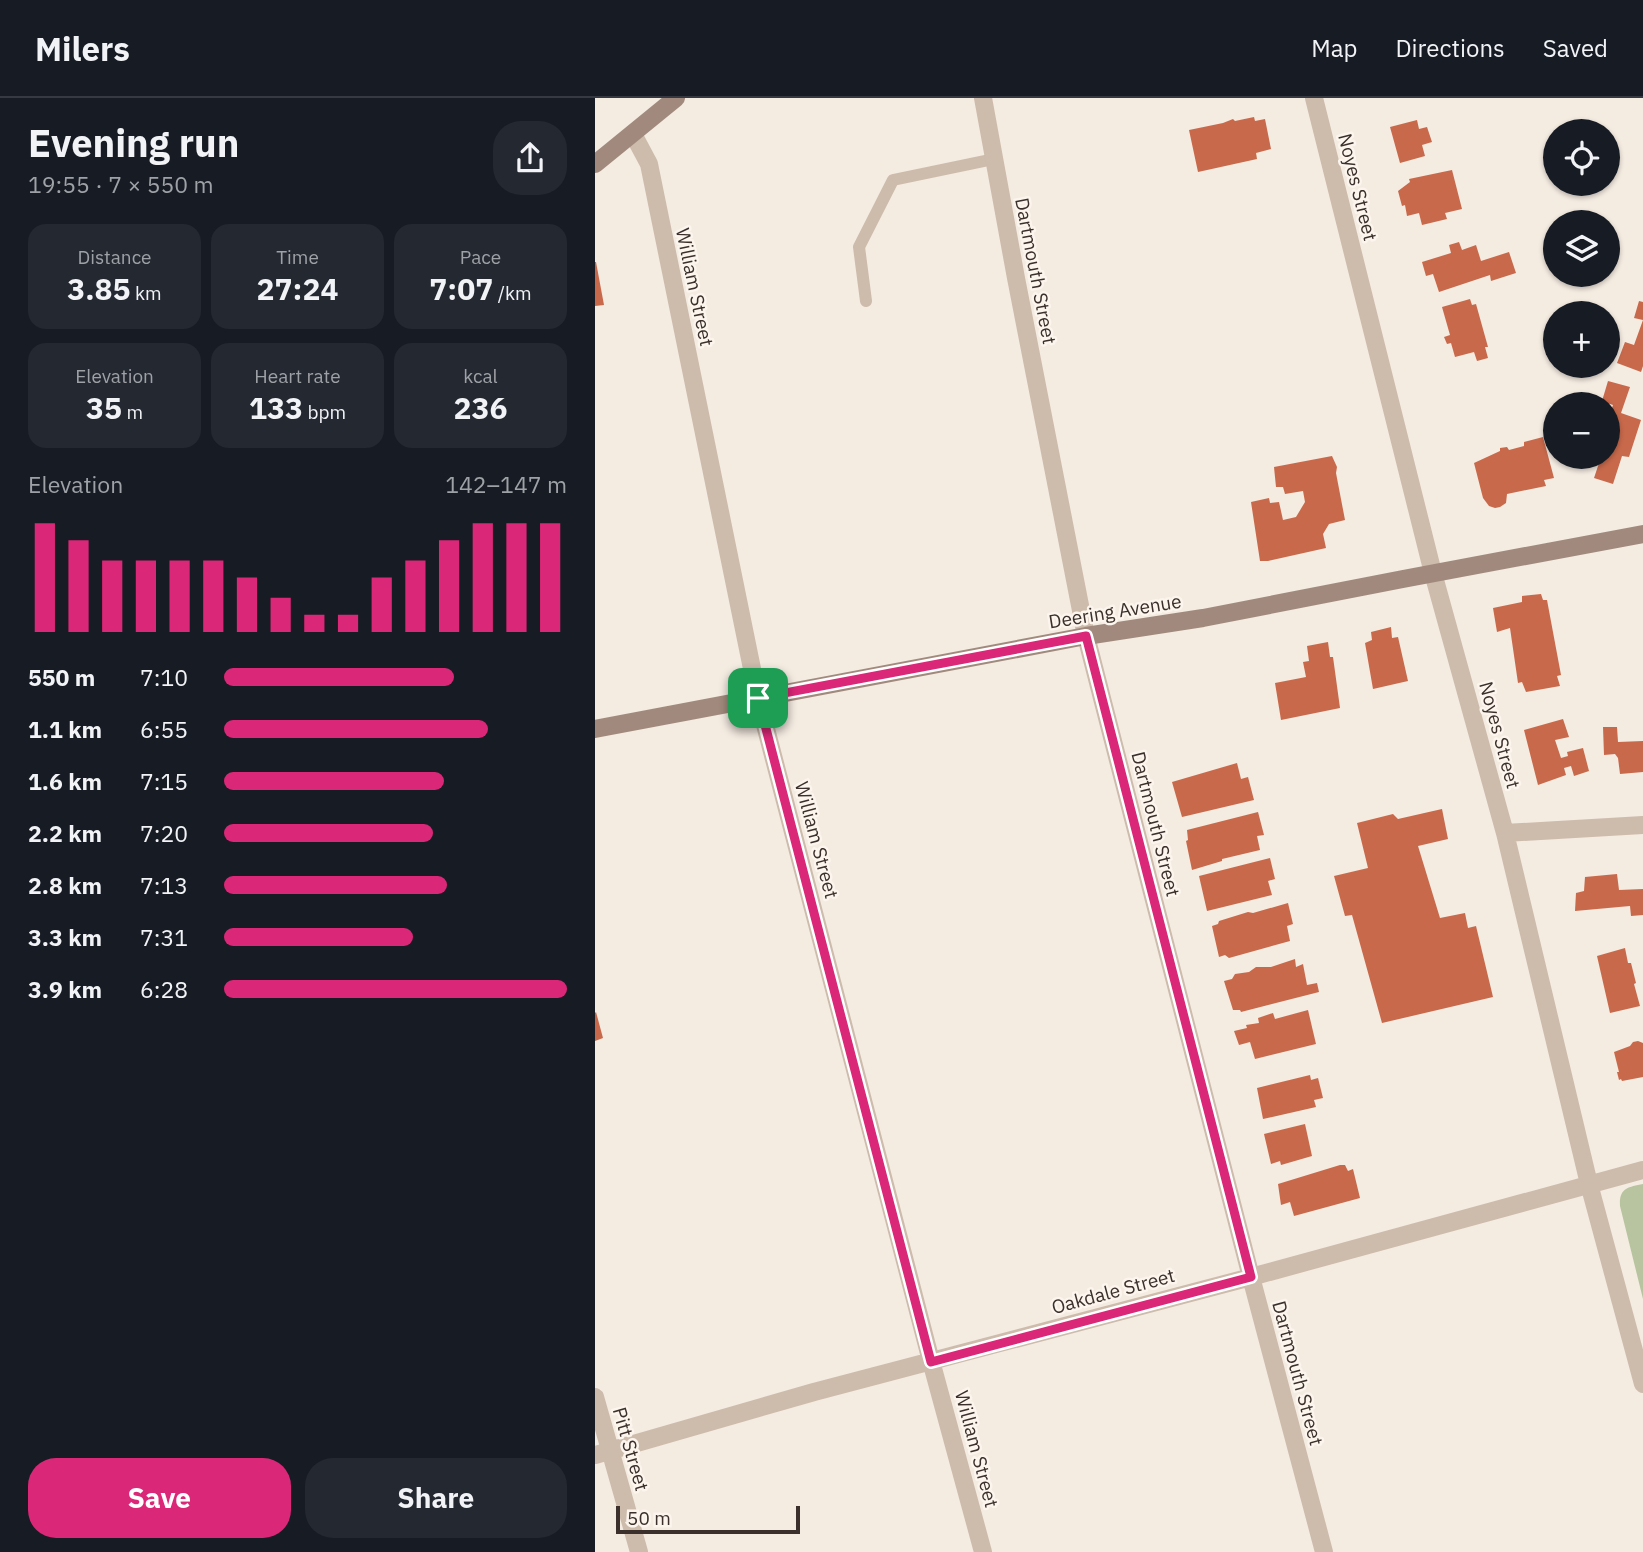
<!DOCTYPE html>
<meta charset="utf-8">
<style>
:root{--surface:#171b24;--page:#242831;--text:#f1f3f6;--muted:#9ea1a6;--line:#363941;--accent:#db2777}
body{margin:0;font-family:"IBM Plex Sans",sans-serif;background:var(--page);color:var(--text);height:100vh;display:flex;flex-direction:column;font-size:26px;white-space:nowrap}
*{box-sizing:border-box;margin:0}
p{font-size:23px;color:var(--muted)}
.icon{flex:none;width:38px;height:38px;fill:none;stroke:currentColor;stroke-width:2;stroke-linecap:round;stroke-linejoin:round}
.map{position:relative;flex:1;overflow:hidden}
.details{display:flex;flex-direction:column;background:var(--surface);width:595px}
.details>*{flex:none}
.fabs{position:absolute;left:948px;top:21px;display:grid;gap:14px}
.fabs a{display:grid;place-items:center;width:77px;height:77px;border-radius:50%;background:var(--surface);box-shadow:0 2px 5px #0004;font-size:35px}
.scale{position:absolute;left:21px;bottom:18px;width:184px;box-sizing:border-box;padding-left:7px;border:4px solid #3b302b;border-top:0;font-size:19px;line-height:24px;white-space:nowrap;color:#3b302b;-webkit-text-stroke:5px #fbf5ee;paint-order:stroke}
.pin{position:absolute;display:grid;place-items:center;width:60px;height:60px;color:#fff;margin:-30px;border-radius:14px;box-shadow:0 4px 10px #0006}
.round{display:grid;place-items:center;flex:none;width:74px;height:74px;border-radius:28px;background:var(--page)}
.head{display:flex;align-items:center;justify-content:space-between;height:119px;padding:0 28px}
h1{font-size:38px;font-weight:700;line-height:52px}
.stats{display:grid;grid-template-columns:repeat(3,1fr);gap:10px;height:119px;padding:7px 28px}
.stats div{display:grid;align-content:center;border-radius:18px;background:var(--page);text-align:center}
.stats b{font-size:30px;font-weight:700}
.stats small{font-size:19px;font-weight:400}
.stats p{font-size:19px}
.chart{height:196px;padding:14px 28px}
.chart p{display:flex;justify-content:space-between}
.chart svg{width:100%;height:126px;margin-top:7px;stroke:var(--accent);stroke-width:6}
.cta{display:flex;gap:14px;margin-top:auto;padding:14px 28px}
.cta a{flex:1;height:80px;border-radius:28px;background:var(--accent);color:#fff;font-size:28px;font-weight:700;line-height:80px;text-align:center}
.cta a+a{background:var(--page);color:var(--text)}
ul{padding:0 28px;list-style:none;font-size:23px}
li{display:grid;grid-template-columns:112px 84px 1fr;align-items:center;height:52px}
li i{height:18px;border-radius:9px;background:var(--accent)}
header{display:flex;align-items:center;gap:42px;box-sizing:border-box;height:98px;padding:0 35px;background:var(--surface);border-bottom:2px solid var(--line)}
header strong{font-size:33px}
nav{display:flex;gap:38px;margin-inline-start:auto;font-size:24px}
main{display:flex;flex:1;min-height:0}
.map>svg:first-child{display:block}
</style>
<header>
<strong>Milers</strong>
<nav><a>Map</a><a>Directions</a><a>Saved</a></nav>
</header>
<main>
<section class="details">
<div class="head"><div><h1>Evening run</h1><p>19:55 · 7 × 550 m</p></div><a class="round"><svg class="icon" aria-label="share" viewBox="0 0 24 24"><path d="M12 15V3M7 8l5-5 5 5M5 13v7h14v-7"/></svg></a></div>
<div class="stats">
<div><p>Distance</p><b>3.85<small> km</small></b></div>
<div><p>Time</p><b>27:24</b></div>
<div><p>Pace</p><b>7:07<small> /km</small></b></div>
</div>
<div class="stats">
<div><p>Elevation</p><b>35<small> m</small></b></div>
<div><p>Heart rate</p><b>133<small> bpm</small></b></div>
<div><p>kcal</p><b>236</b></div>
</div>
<div class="chart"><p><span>Elevation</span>142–147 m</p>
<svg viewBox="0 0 160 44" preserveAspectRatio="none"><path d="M5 44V6M15 44V12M25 44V19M35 44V19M45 44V19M55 44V19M65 44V25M75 44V32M85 44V38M95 44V38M105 44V25M115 44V19M125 44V12M135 44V6M145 44V6M155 44V6"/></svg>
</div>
<ul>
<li><b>550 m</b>7:10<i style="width:67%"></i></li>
<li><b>1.1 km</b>6:55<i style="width:77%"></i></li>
<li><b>1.6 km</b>7:15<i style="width:64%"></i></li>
<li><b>2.2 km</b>7:20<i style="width:61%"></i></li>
<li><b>2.8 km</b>7:13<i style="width:65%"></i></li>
<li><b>3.3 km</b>7:31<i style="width:55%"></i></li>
<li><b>3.9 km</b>6:28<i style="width:100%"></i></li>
</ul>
<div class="cta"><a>Save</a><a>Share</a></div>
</section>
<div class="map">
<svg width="1048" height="1454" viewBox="0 0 1048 1454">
<rect width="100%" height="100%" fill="#f4ebe1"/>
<path fill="#b8c4a0" d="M1048,1086V1201L1025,1108C1024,1090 1033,1089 1048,1086Z"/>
<path fill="#c8694b" d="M659,19L660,23L670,21L676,51L661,55L662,61L603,74L594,32L628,25L638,21L640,23Z
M822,22L824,31L832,29L837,44L827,47L830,58L805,65L795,29Z
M857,72L867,111L850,115L852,121L827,127L824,115L812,118L810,107L807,108L803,93L815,84L814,81Z
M864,144L867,152L881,147L886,163L914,154L921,175L896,183L895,177L844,194L838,176L831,178L827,164L856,155L854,147Z
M0,164H1L9,207L0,208Z
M875,201L877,207L881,206L893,249H890L893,260L882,263L879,254L860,259L856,245L852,246L849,239L855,237L847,209Z
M1044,203L1048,204V268L1046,274L1022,265L1030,244L1039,247L1048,222L1039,220Z
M1013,283L1035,289L1026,315L1046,322L1034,359L1027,358L1018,386L999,380L1006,359H1013V322L1018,307L1007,303Z
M948,339L959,380L949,382L951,388L912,396L911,405L905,409L900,410L894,408L888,400L879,365L905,353V350L912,349L914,352L929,348V344Z
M737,358L742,369L741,375L750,422L734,426L728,436L731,450L673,463H665L656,404L674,400L675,405L684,404L688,422L701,419L710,404L708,393L690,396L688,389H681L679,369Z
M946,496L948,502H952L966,577L962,578L965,588L931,594L927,584L923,585L915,530L902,534L898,510L927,504V498Z
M796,529L797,540L803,539L813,583L778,591L770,545L777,542L776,534Z
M733,544L735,559H738L745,610L686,622L680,585L711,579L708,564L714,563L712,548Z
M968,621L974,639L960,642L966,660L973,658L972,654L988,650L994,673L979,678L976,668L969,670L971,677L943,687L929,632Z
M1008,629H1022L1023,644L1048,643V674L1025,676L1023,660L1020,656L1009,657Z
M642,665L646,681L653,679L659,702L587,719L577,684Z
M847,711L853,741L823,748L845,820L870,815L873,830L881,828L898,899L787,925L757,817L750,818L739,778L773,770L762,725L798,716L803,721Z
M663,714L669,737L662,738L665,752L627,761V763L597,772L591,743L593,742L592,732Z
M675,760L680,781L673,783L677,797L612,813L604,778Z
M1022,776L1024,792L1048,791V817L1036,818L1035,808L980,813L981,795L989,793L990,779Z
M693,805L698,826L692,828L695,843L634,860L630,857L624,859L617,828L623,826L624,823L653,814L658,815Z
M1030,850L1033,865H1036L1041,885L1039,886L1045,908L1015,915L1002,858Z
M700,861L701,869L708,866L712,887L722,885L724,894L646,914L645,912H638L629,883L637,881L640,876L654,874L661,869H676Z
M713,912L721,946L660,961L655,944L644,947L639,933L652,930L651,927L664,925L663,920L678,915L680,921Z
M1,914L8,940L0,943V915Z
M1043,943L1048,945V979L1027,983L1026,981L1024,982L1022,974H1024L1019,954L1035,948L1038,944Z
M715,977L716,982L723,980L728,1000L719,1002L721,1009L668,1021L662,990Z
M710,1026L717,1058L686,1067L685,1063L676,1066L669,1036Z
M745,1067H750L753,1073L758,1071L765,1100L699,1118L695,1104L686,1107L683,1086Z"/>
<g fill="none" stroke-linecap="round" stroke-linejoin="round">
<path stroke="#cdbbac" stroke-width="12" d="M271,203L264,149L298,82L399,61"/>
<path stroke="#cdbbac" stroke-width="18" d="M388,0L421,180L491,538L656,1179L729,1454
M719,0L838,475L910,735L994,1086L1048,1286
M38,36L54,66L163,600L336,1263L388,1454
M910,735L1048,727
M0,1299L44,1454
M0,1357L219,1294L656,1179L1048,1072"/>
<path stroke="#a18a7d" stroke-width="18" d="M0,66L81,0
M0,631L491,538L608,520L808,481L1048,436"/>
</g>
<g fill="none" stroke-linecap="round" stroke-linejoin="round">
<defs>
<path id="route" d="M491,538L656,1179L336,1264L163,600Z"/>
</defs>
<use href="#route" stroke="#fff" stroke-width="14"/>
<use href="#route" stroke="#db2777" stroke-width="9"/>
</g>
<g text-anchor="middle" stroke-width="5" stroke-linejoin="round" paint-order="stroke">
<g font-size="19" fill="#3b302b" stroke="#fbf5ee">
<text transform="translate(763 89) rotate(76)" y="7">Noyes Street</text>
<text transform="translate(441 173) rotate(79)" y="7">Dartmouth Street</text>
<text transform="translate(100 189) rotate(78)" y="7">William Street</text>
<text transform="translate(520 513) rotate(-9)" y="7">Deering Avenue</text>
<text transform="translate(905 637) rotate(75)" y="7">Noyes Street</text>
<text transform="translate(561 726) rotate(76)" y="7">Dartmouth Street</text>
<text transform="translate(222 742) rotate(75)" y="7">William Street</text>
<text transform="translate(518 1193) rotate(-15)" y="7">Oakdale Street</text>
<text transform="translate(703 1275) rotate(75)" y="7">Dartmouth Street</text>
<text transform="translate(36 1351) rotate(74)" y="7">Pitt Street</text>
<text transform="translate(382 1351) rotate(75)" y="7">William Street</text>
</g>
</g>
</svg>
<div class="fabs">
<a><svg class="icon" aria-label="locate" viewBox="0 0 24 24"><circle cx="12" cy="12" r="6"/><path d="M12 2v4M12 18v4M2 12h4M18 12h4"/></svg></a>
<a><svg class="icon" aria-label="layers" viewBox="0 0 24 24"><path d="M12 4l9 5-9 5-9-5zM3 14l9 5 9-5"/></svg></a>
<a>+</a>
<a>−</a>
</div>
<div class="scale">50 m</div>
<div class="pin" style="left:163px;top:600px;background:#1e9e55"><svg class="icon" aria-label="arrive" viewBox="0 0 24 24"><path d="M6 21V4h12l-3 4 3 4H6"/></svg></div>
</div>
</main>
